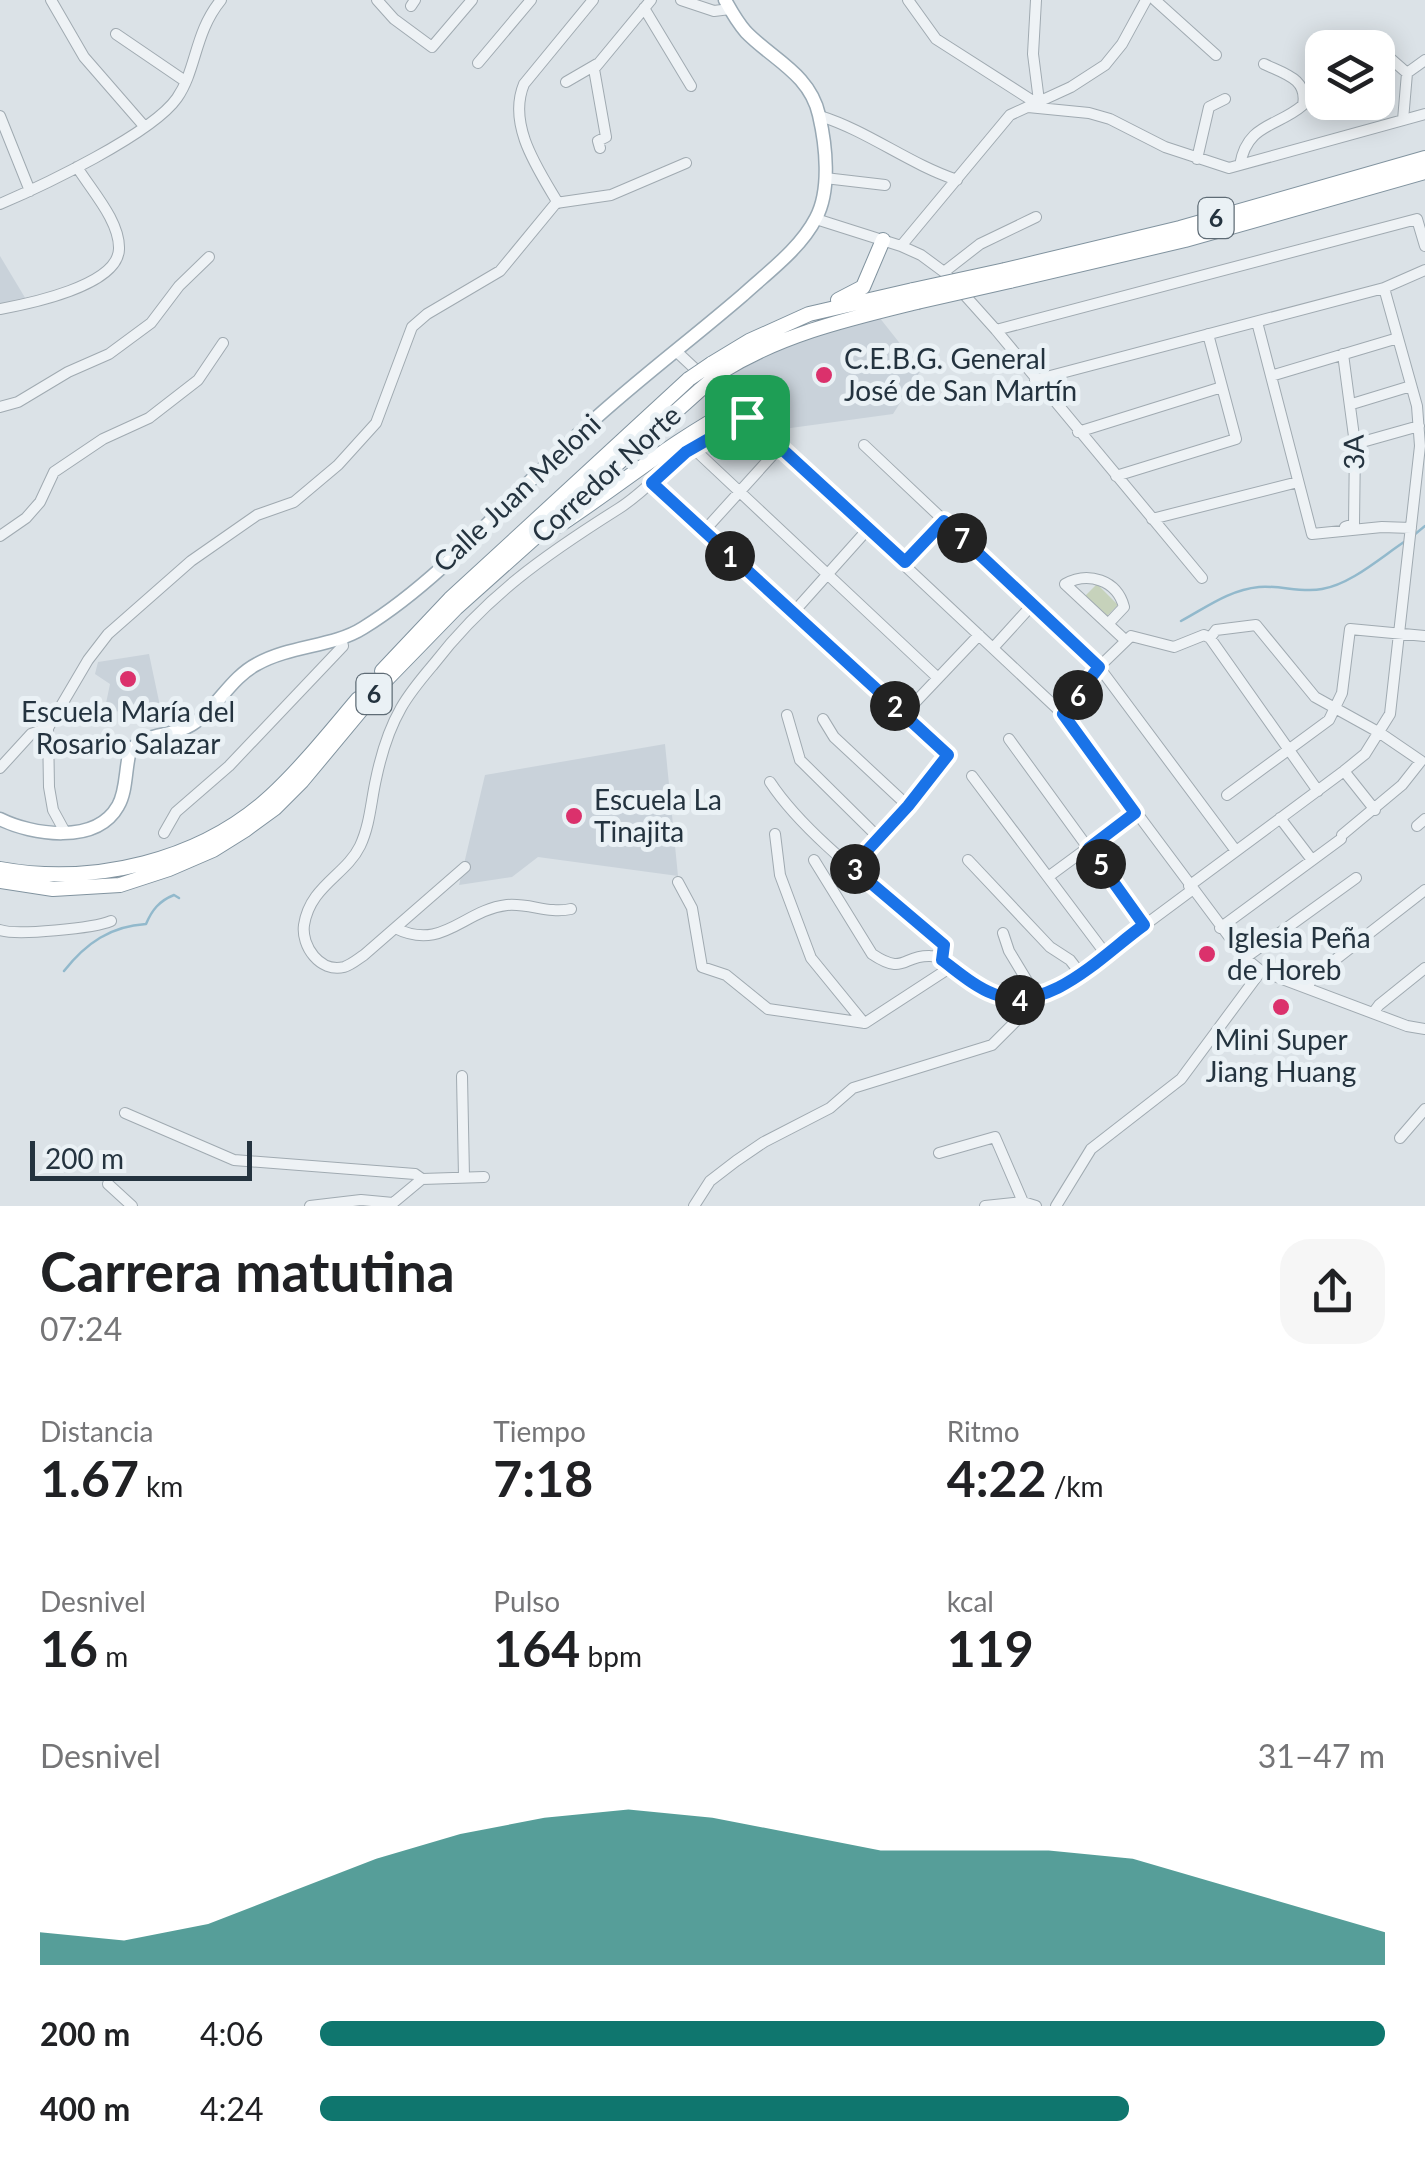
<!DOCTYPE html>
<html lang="es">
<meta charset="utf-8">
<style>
:root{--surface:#fff;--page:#f6f6f6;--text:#202124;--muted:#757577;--accent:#0f766e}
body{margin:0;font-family:Lato,sans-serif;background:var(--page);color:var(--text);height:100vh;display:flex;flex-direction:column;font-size:38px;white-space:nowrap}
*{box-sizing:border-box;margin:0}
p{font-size:32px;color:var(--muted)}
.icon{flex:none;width:55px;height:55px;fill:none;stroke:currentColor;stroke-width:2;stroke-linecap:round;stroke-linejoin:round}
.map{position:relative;height:1206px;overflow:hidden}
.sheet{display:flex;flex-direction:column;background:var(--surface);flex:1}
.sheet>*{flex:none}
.controls{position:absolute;left:1305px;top:30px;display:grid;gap:20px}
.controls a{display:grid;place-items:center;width:90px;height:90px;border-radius:20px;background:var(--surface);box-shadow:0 5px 25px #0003;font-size:50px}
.scale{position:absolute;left:30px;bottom:25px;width:222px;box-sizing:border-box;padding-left:10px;border:5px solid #24333f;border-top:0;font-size:28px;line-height:35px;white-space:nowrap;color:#24333f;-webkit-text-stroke:8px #eaf1f5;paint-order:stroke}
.pin{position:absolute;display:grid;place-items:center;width:85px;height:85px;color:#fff;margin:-42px;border-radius:20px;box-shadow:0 5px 15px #0006}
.km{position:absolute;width:50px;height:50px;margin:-25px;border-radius:50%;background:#222;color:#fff;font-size:28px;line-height:50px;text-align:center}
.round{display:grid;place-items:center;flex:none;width:105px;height:105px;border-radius:30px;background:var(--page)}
.summary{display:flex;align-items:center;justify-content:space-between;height:170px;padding:0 40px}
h1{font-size:55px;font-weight:700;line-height:75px}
.figures{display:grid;grid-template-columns:repeat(3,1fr);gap:15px;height:170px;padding:10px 40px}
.figures div{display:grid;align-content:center}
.figures b{font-size:50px;font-weight:700}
.figures small{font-size:28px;font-weight:400}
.figures p{font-size:28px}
.chart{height:280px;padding:20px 40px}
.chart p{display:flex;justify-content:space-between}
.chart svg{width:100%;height:180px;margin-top:10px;fill:var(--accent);opacity:.7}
ul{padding:0 40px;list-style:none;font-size:32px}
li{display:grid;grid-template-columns:160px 120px 1fr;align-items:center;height:75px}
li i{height:25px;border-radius:12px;background:var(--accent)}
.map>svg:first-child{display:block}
</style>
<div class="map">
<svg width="1425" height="1206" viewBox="0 0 1425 1206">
<rect width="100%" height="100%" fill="#dbe2e7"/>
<path fill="#c9d2da" d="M0,256L27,301L0,306Z
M879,317L921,370L893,414L776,430L724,379L735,370L807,338Z
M149,654L160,706L104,713L110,684L95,674L98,662Z
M665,744L678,876L538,857L512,877L459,885L485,775Z"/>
<path fill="#c6d2bb" d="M1097,584L1118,605L1106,617L1085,596Z"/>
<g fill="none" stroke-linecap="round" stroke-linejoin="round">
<path stroke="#92b9cc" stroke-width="2.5" d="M1414,535L1425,526
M1181,621C1207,607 1229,590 1259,587C1280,585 1301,593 1322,589C1351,584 1380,558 1404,542
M64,971C86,943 111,926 146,924C152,910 159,901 174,895L179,898"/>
<defs>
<path id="minor" d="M51,0L84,57L144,126
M377,0L394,19L432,47L472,0
M681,0L714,11L730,9
M908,0L936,39L1036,103
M1036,0L1033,54L1039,101
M1155,0L1216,55
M411,6L415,0
M644,8L691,86
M116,34L185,81
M1367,38L1407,73L1403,120
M478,63L531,0
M1407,73L1425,60
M566,82L597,64
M1305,93H1322
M1028,107L1089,113L1110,119L1165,147L1229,168L1425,114
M0,116L30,191
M820,116C868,131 909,164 957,180
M600,148L598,141L606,137L594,69L651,0
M1197,159L1209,107L1225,99
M1240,165C1247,123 1278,127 1303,105C1308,79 1285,74 1264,64
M825,178L885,185
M558,203C538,169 507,125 524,84L593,0
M0,204C42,186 152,134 177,98C197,69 194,33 221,0
M816,219L901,246L921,255L944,272L996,330L1202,578
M901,246L1010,115L1071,87L1105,65L1122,44L1146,0
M944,272L980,244L1036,217
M0,309C27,304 118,286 119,249C120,221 91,190 77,167
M1257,322L1312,534L1382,527L1411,528
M996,330L1417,219L1425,246
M677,352L1063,714L1245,958L1261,971L1407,1026L1425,1029
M1343,354L1355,444L1354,524L1345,527
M1271,376L1398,338
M1035,380L1384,288L1425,270
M1352,404L1411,386
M0,407L18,402L68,372L109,354L151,323L179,286L209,257
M1078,432L1222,387
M1355,444L1419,426
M864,445L1099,667L1236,851
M693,448L938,678
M1116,476L1236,439L1208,334
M652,483L948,755L908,806L852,867
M1152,519L1298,482
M704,531L780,447
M0,536L26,518L40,502L54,472L103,439L149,418L198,380L223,343
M905,562L945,521
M792,614L868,529
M1108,624L1124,607C1117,580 1088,571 1065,584L1125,640
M1210,638L1318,791
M993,648L1033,604
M904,714L979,635
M1063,714L1099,667L1131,636L1174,647L1204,635L1210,638L1216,630L1256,625L1315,697L1380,733L1421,761L1402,785L1342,835
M787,715L800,760L879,838
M823,719L834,737L908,806
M1009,739L1144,925
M0,768L31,734L48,728
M1344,771L1375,810
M972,776L1105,953
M770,782C808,840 891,898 945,945L941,960
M1227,795L1329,720L1342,693L1350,629L1425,636
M1280,818L1312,860
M1417,826L1425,819
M65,832L53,810L49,787L48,728L88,660L108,634L191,561L257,515L294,502L338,465L376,423L412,327L427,314L500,271L556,203L611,195L686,163
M164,833L176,812L229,766L343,646L341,638
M775,834L780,875L811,958L864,1023
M814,860L872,954C905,976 902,955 930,956C941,956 948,965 956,971C991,994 1015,1009 1056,991L1192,890
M968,860L1050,947L1070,960L1080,973
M465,867L364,955C358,959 351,965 344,967C320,973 301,946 304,925C310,886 346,875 360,846C370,825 371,801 376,779C381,755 389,729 401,708C410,692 422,678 433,665C486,596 545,555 618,509C642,494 660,473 682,455C701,440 726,429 747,417
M1048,877L1135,813
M678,882L692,908L702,967L726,975L768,1009L865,1023L951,967
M1189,886L1344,771L1365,754L1390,714L1420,446L1417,406L1384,288
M395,928C443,952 463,910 507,905C530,903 548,914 571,909
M1220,928L1341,839
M0,930C16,936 95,928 111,921
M1003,933L1009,951L1038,999
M1245,958L1356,878
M1307,988L1313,977L1425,890
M1373,1013L1379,1005L1425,968
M462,1076L464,1177
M125,1113L234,1160L415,1174L422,1179L484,1177
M1400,1138L1425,1109
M939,1153L995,1137L1023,1202
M108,1184L132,1206
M310,1206L361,1200L393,1203L422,1179
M694,1206L710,1181L736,1161L764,1142L830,1108L853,1088L992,1045L1023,1014L1016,1000
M985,1206L1023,1202L1036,1206
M1056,1206L1091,1149L1181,1079L1261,971"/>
<path id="major" d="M0,819C32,835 96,845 118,806C127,791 125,768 130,751C146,731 170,738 191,725C216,710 230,678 257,664C291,645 333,647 363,628C446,577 515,491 587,426C637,380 692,339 743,295C768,272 800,249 816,218C831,190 826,145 819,115C810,74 772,59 746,32C738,23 731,11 725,0"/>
<path id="highway" d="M1005,270L1180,228L1425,158
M1010,281L1185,240L1425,172
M838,300L863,287L883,240
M711,364L749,341L809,314L913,290
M721,372C782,334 848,319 917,302
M558,526C618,487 673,440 737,407
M382,671L450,599L689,379
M0,869C94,886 200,861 271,796C303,766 330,732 358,699
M0,881L53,889L120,885L169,869L213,850L245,830L275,808L302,781L386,680L456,608L701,389"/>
</defs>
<use href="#minor" stroke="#a0aab1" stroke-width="12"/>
<use href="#major" stroke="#99a9b4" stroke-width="15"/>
<use href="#highway" stroke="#81939f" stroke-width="16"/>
<use href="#minor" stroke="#eef2f5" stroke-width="10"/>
<use href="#major" stroke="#fff" stroke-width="12"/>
<use href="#highway" stroke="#fff" stroke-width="14"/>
<defs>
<path id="highway-bridge" d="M913,290L1005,270
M917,302L1010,281
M689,379L711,364
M701,389L721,372"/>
</defs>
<use href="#highway-bridge" stroke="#81939f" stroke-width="16" stroke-linecap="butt"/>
<use href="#highway-bridge" stroke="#fff" stroke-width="14"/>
</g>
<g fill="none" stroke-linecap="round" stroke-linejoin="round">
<defs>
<path id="route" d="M747,417L905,562L944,521L1099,667L1063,714L1135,813L1089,848L1144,925C1102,955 1049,1015 994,994C975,987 957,971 942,960L944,945L852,867L908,806L948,755L652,483L686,452Z"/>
</defs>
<use href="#route" stroke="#fff" stroke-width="20"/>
<use href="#route" stroke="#1a73e8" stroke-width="12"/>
</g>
<g fill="#db316c" stroke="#eaf1f5" stroke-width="4">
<circle cx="824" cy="375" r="10"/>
<circle cx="128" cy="679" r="10"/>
<circle cx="574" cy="816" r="10"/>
<circle cx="1207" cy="954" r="10"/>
<circle cx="1281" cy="1007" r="10"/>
</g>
<g text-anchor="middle" stroke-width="10" stroke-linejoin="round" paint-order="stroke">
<g fill="#eaf1f5" stroke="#5f6c76" stroke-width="2.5">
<rect x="1198.5" y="198" width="35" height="40" rx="8"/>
<rect x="356.5" y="674" width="35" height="40" rx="8"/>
</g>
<g font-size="25" font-weight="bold" fill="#24333f">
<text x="1216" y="227">6</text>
<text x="374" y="703">6</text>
</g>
<g font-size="28" fill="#24333f" stroke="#eaf1f5" text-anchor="start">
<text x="844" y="369">C.E.B.G. General<tspan x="844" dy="32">José de San Martín</tspan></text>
<text x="128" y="722" text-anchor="middle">Escuela María del<tspan x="128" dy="32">Rosario Salazar</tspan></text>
<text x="594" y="810">Escuela La<tspan x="594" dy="32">Tinajita</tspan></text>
<text x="1227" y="948">Iglesia Peña<tspan x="1227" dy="32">de Horeb</tspan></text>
<text x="1281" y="1050" text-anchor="middle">Mini Super<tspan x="1281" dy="32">Jiang Huang</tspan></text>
</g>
<g font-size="28" fill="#24333f" stroke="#eaf1f5">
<text transform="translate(1354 452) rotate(-91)" y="10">3A</text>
<text transform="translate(606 474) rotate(-42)" y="10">Corredor Norte</text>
<text transform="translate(517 493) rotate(-43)" y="10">Calle Juan Meloni</text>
</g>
</g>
</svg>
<div class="controls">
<a><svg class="icon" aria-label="layers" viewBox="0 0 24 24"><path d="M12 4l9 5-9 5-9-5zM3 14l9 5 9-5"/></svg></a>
</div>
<div class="scale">200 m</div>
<div class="pin" style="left:747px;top:417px;background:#1e9e55"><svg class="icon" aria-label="arrive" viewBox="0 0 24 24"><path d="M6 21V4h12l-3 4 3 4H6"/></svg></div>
<b class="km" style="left:730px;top:556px">1</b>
<b class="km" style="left:895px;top:706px">2</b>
<b class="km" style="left:855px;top:869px">3</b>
<b class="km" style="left:1020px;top:1000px">4</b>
<b class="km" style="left:1101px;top:864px">5</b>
<b class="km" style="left:1078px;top:695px">6</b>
<b class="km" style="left:962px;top:538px">7</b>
</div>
<section class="sheet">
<div class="summary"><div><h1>Carrera matutina</h1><p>07:24</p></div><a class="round"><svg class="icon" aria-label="share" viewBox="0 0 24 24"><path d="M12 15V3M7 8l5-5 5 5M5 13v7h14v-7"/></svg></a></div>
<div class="figures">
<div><p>Distancia</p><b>1.67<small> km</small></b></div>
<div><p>Tiempo</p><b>7:18</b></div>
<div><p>Ritmo</p><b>4:22<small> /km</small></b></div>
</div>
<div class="figures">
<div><p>Desnivel</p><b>16<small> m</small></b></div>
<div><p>Pulso</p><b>164<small> bpm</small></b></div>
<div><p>kcal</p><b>119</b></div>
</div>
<div class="chart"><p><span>Desnivel</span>31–47 m</p>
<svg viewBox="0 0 160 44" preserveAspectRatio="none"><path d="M0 44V36L10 38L20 34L30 26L40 18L50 12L60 8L70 6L80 8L90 12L100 16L110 16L120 16L130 18L140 24L150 30L160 36V44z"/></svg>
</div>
<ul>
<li><b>200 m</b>4:06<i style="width:100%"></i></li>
<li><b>400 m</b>4:24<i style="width:76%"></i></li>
</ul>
</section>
